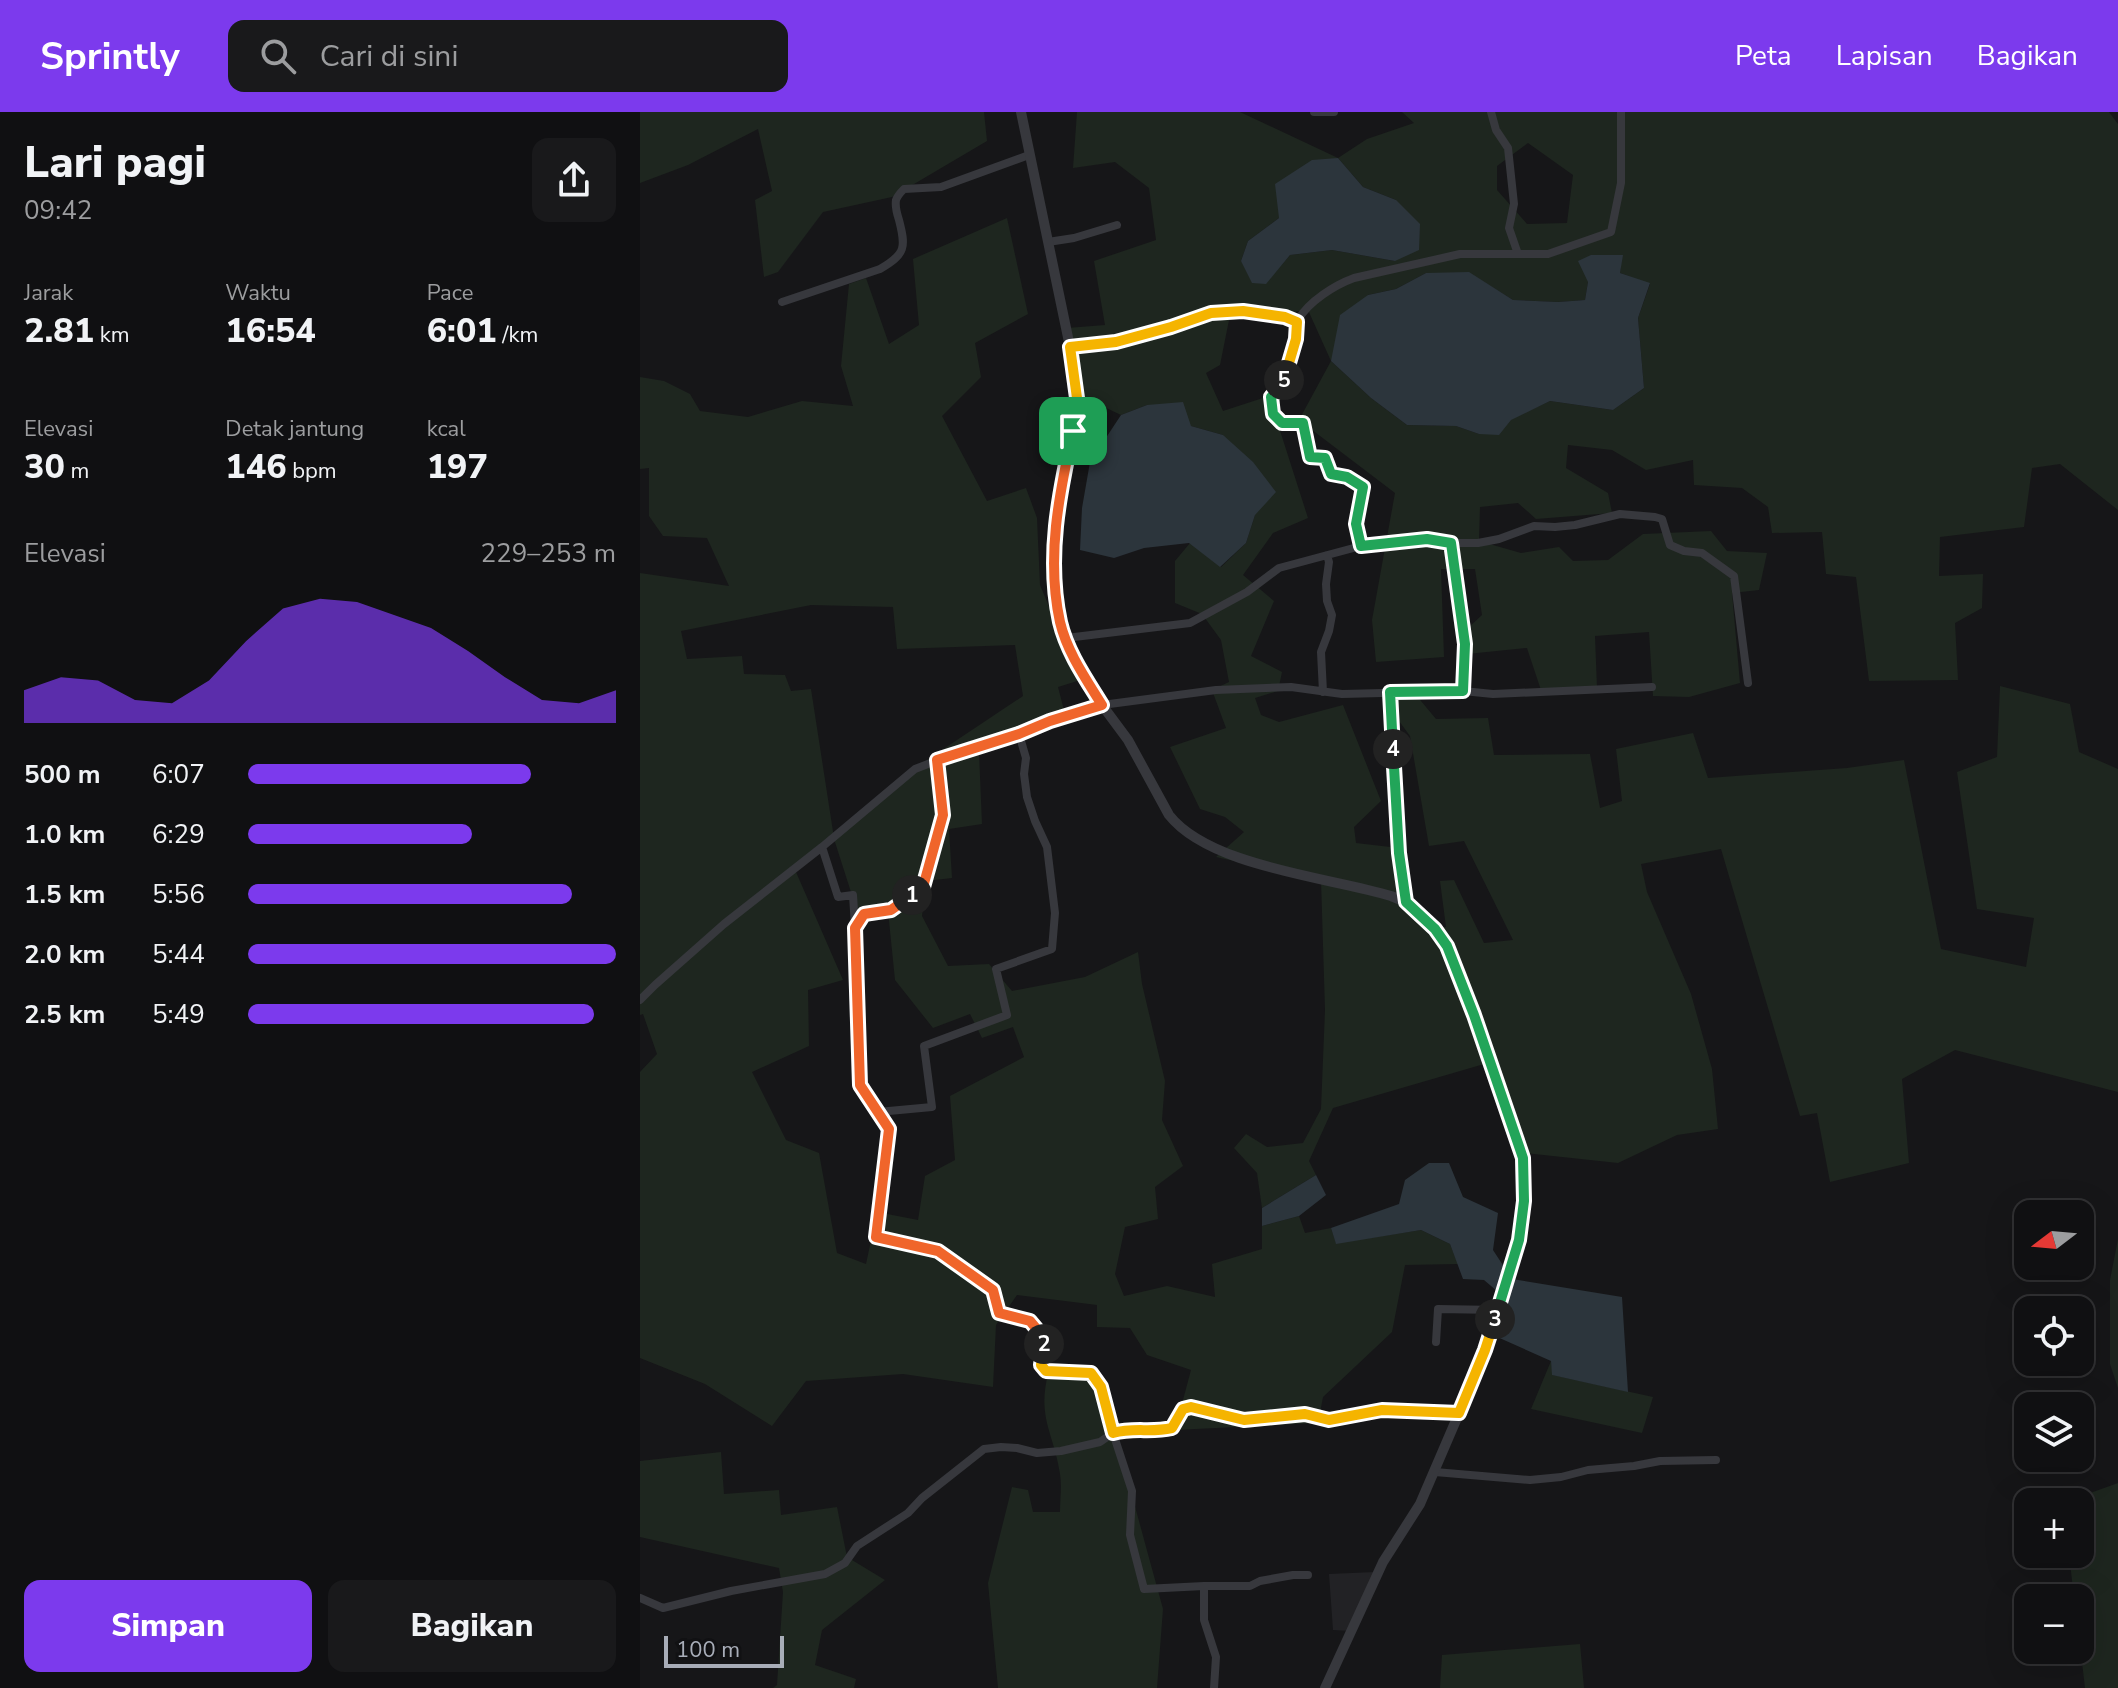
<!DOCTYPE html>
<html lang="id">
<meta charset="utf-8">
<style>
:root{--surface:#101012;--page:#19191b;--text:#f1f3f6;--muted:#9c9d9f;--line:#303032;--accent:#7c3aed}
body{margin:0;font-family:"Nunito Sans",sans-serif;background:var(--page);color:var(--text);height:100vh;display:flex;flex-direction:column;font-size:30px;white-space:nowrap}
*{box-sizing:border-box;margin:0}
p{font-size:26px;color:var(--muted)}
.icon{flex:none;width:44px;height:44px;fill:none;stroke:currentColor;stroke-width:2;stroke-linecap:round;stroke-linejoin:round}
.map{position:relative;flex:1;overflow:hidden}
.sheet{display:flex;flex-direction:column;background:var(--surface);width:640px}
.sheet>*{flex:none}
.needle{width:52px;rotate:254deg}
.fabs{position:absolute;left:1374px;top:1088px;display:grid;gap:16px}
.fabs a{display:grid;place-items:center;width:80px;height:80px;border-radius:16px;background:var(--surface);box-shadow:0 8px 32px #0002,0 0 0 2px var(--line);font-size:40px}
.scale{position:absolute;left:24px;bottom:20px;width:120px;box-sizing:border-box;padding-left:8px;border:4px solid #a8adb8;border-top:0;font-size:22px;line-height:28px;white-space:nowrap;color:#a8adb8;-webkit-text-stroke:6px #111113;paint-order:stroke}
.pin{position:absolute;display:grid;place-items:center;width:68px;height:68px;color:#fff;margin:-34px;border-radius:16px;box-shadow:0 4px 12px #0006}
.km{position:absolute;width:40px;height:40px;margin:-20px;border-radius:50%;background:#222;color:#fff;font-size:22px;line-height:40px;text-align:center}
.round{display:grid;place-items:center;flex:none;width:84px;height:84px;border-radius:16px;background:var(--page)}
.overview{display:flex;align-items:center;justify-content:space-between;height:136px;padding:0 24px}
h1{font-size:44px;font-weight:800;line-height:60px}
.stats{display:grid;grid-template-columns:repeat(3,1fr);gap:12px;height:136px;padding:8px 24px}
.stats div{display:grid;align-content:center}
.stats b{font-size:34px;font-weight:800}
.stats small{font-size:22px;font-weight:400}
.stats p{font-size:22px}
.chart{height:224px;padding:16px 24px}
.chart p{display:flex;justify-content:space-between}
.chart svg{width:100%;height:144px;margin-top:8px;fill:var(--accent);opacity:.7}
.primary-button{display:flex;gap:16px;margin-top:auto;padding:16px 24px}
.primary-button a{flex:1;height:92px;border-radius:16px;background:var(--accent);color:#fff;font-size:32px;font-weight:800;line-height:92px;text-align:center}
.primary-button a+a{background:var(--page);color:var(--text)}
ul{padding:0 24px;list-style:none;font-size:26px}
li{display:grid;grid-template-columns:128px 96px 1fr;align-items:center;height:60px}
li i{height:20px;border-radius:10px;background:var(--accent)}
header{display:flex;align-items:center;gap:48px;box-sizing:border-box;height:112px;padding:0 40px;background:var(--accent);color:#fff}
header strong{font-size:38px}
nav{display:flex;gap:44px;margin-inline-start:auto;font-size:28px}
.search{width:560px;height:72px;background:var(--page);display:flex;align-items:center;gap:20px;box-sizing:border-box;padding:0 28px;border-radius:16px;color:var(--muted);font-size:30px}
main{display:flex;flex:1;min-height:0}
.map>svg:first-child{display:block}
</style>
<header>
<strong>Sprintly</strong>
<div class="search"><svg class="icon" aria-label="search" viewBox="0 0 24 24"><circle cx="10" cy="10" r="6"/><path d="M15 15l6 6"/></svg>Cari di sini</div>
<nav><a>Peta</a><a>Lapisan</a><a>Bagikan</a></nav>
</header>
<main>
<section class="sheet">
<div class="overview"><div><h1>Lari pagi</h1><p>09:42</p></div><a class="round"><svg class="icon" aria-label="share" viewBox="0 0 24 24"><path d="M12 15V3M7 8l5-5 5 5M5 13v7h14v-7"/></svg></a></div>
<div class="stats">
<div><p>Jarak</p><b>2.81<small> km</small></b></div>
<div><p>Waktu</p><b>16:54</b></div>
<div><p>Pace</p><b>6:01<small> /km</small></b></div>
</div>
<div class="stats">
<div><p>Elevasi</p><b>30<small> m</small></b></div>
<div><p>Detak jantung</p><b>146<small> bpm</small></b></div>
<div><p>kcal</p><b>197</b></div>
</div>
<div class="chart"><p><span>Elevasi</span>229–253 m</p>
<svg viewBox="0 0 160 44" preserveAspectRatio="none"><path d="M0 44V34L10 30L20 31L30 37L40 38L50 31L60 19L70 9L80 6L90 7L100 11L110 15L120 22L130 30L140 37L150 38L160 34V44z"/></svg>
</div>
<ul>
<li><b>500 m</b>6:07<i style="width:77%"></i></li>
<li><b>1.0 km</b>6:29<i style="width:61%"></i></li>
<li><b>1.5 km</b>5:56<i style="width:88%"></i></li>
<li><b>2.0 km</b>5:44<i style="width:100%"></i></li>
<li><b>2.5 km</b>5:49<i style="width:94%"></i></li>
</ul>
<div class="primary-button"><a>Simpan</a><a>Bagikan</a></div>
</section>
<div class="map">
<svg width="1478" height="1576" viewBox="0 0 1478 1576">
<rect width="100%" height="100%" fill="#161618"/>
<path fill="#222225" d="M735,1460L711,1519L693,1518L689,1462Z"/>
<path fill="#1e261f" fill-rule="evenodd" d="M0,0H344L347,29L252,85L183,100L138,160L124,165L115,88L132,79L118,17L48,53L0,71Z
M437,0H600L698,46L727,27L774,11L762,0H1469L1478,12V412V398L1420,352L1392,356L1384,415L1300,425L1299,464L1343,462L1342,496L1315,511L1318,568L1229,569L1216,465L1186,462L1182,420L1132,421L1128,395L1102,376L1054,373L1053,348L1006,358L972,338L928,333L926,356L968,381L972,401L896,407L878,391L840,395L839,429L881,441L919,435L933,449L968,448L1003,422L1071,419L1087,439L1127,441L1119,478L1092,481L1100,571L1049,585L1013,584L1009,520L955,524L957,576L901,578L887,536L827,542V517L842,503L835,457H801L804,545L736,550L732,508L755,381L659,308L691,249L668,198L589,208L580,253L566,261L583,299L629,284L668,406L633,421L603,463L634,489L611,544L642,560L638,579L615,586L621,603L639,610L703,593L741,689L714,715L716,731L759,736L771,802L787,816L806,815L800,769L814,768L844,831L873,828L824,729L789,734L770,624L740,583H776L796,607L848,606L854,643L950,642L960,696L982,689L976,637L1053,621L1068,666L1207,656L1264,648L1301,837L1386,855L1394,806L1337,797L1317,660L1357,645L1360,574L1430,592L1439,640L1478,657V980L1315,938L1262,967L1269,1051L1190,1070L1177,1001L1160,1004L1081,737L1001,752L1007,780L1051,882L1072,957L1078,1017L1037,1023L978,1051L885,1041L851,950L693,996L669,1049L676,1063L622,1096L617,1061L594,1036L606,1022L627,1035L663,1031L681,997L685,898L681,768L576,745L604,720L585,705L560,697L530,635L586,616L572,578L589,570L581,528L562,502L535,491V449L550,431L581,455L606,431L615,403L583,323L551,314L507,293L481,303L437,282L427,216L465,213L454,149L516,128L509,76L475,50L433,56ZM888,31L933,63L927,111L887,112L857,78V54ZM698,46L723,75L756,88L755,149L692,138L650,143L626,171L601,149L608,129L639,106ZM982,143L980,161L1010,172L998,206L1004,276L973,298L910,289L839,322L816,314L767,313L731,286L691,249L728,183L756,177L786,161H829L873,188L918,190L945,188L948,170Z
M367,106L388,202L335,231L341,265L302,304L347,389L386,376L397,406L400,473L423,528L447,566L418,575L426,606L339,640L342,712L309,717L312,766L286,769L282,804L308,854L349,852L372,879L445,865L498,840L502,872L525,969L522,1008L543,1054L515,1075L518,1107L485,1115L475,1162L484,1184L527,1174L575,1185L572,1152L622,1137V1114L659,1104L665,1121L691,1116L696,1131L781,1118L810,1132L818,1152L765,1153L752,1220L683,1285L678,1311L535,1318L551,1258L507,1243L490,1216L457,1215V1193L377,1183L356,1213L353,1275L263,1262L166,1269L132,1314L65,1272L0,1246V960L17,942L3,902L0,903V461L89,474L67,426L23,424L9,404V356L0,357V265L24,269L50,282L60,299L108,305L162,289L213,294L201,254L209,172L226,166L249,232L279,213L273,147ZM171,493L253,495L257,537L375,533L383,584L275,656L194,726L171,577L151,579L145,563L104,562L102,544L47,547L41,519ZM194,727L218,802L248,799L255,868L293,916L330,902L342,926L373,915L384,945L310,984L315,1048L285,1064L278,1108L237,1100L226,1152L197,1141L179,1041L146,1028L112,960L169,934L168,878L203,868L156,760Z
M1478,1127V1276L1470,1252V1168Z
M911,1249L913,1263L1013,1285L1002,1321L891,1297Z
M444,1256L482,1347L523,1497L517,1576H358L348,1471L372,1375L388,1378L393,1400H420C420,1387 422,1374 420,1362C414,1321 397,1307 408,1262Z
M81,1340L84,1382L139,1378L141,1403L197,1395L207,1445L245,1468L182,1518L175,1553L216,1567L214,1576H133L137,1573L143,1480L139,1456L0,1425V1349Z
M1478,1371V1576H1445L1440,1533V1486H1434L1429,1442H1440V1390H1425Z
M940,1532L944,1576H800L802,1543Z"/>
<path fill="#2c353c" d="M698,46L723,75L756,88L780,112L779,138L755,149L692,138L650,143L626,172L612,171L601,149L608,129L639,106L635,72L672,48Z
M951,143H983L980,161L1010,171L998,206L1004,276L973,298L910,289L871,308L859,323L839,322L816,314L767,313L731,286L691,249L700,203L728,183L756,177L786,161L829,160L873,188L918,190L945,188L948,170L938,149Z
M543,290L551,314L583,323L613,350L636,380L615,403L606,431L580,455L549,431L504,436L474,446L440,438L442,396L450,350L481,303L507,293Z
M789,1051H809L823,1085L858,1101L853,1138L872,1167L982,1185L988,1280L912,1263L911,1249L855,1224L864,1185L844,1168L823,1167L810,1132L781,1118L696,1132L691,1116L759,1092L765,1068Z
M676,1063L686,1083L659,1104L622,1114V1096Z"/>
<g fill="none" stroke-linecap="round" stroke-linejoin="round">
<path stroke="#37383d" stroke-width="8" d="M674,0H694
M851,0L856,18L868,36L874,92L869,116L878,142
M408,130L434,126L477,113
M142,190L240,157C266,142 266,135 259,108C257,102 255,94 256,88C257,85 262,79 264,77L301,75L389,43
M430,235L476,230L531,215L571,201L603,199L645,205L657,210
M811,431L825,532L823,579
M721,434L716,412L723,375L707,365L691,362L685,346L670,345L663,311H642L633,302L631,285C646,271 645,264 649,245C651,239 654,233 656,227C657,221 655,214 658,208C669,189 695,173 714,166L820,142H908L971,120L981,71V0
M426,526L550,511L607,480L639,456L721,434L787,427L811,431H838L859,427L894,414L915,415L935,413L980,402L1015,405L1022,407L1030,433L1044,439L1062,441L1094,464L1108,571
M683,580L681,540L689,519L692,503L687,489L686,472L689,450L687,443
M750,580L759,741L766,790
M297,648L303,703L283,775L251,798L224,802L215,816L220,973L249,1017L236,1125L298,1139L353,1178L359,1201L390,1209L405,1227L401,1253L406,1259L451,1261L461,1275L473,1321L492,1379L490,1423L504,1477L564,1474V1508L576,1545L574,1576
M182,735L198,785L213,783L215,815
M0,888L15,873L84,812L182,735L275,657L319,640L379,622L410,609L462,593L576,578L651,575L702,582L823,579L853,582L1012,575
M238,1000L292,995L284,934L367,903L356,857L412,837L415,801L407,735L395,709L387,685L384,662L386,646L379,622
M796,1230L798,1197L858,1198
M795,1360L890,1368L921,1365L948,1358L994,1354L1020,1349L1076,1348
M564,1474H610L620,1469L653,1463H668
M0,1486L23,1496L91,1479L185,1462L205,1451L217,1434L268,1401L282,1386L344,1337L361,1335L377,1336L397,1341L421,1339L460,1330L473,1321L489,1316L518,1319L532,1316L543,1297L551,1295L604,1308L665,1302L689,1308L742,1298L819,1301"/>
<path stroke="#37383d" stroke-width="10" d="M381,0L430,235L437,286L416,402L414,453L420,511L436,549L462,593L488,628L529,703C570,755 689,765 751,784L766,790L795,817L807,834L834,903L879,1032L883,1046L884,1089L879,1128L845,1238L832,1271L780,1392L743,1450L685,1576"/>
</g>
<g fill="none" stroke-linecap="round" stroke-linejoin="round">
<defs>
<path id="split-1" d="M272,783L283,775L303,703L297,648L379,622L410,609L462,593C446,567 427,540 420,510C406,446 419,382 433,319"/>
<path id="split-2" d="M272,783L251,798L224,802L215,816L220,973L249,1017L236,1125L298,1139L353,1178L359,1201L390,1209L405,1227L404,1232"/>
<path id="split-3" d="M404,1232L401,1253L406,1259L451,1261L461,1275L473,1321C495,1315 510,1321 532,1316L543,1297L551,1295L604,1308L665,1302L689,1308L742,1298L819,1301L845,1238L855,1207"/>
<path id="split-4" d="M753,637L759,741L766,790L795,817L807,834L834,903L883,1046L884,1089L879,1128L855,1207"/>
<path id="split-5" d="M644,268L641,275L631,285L633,302L642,311H663L670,345L685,346L691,362L707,365L723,375L716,412L721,434L787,427L811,431L825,532L823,579L750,580L753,637"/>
<path id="split-6" d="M433,319L437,286L430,235L476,230L531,215L571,201L603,199L645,205L657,210L656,227L644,268"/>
</defs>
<use href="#split-1" stroke="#fff" stroke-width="16"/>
<use href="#split-2" stroke="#fff" stroke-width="16"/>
<use href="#split-3" stroke="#fff" stroke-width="16"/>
<use href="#split-4" stroke="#fff" stroke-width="16"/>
<use href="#split-5" stroke="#fff" stroke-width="16"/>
<use href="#split-6" stroke="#fff" stroke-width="16"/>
<use href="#split-1" stroke="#f0652b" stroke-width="10"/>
<use href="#split-2" stroke="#f0652b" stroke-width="10"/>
<use href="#split-3" stroke="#f5b400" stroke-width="10"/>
<use href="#split-4" stroke="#22a559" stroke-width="10"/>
<use href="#split-5" stroke="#22a559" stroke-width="10"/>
<use href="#split-6" stroke="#f5b400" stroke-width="10"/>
</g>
</svg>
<div class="fabs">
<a><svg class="needle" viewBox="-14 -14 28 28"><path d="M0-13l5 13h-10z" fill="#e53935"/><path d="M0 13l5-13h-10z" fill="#9c9d9f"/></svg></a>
<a><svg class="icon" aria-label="locate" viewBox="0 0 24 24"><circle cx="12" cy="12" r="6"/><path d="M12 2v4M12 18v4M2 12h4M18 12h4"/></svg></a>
<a><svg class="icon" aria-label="layers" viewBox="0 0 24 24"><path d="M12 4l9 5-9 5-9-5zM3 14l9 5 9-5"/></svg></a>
<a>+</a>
<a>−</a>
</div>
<div class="scale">100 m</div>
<div class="pin" style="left:433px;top:319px;background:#1e9e55"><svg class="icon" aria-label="arrive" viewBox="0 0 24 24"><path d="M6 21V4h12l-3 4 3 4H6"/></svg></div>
<b class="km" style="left:272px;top:783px">1</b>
<b class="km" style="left:404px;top:1232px">2</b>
<b class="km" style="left:855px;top:1207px">3</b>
<b class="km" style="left:753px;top:637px">4</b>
<b class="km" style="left:644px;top:268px">5</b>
</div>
</main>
